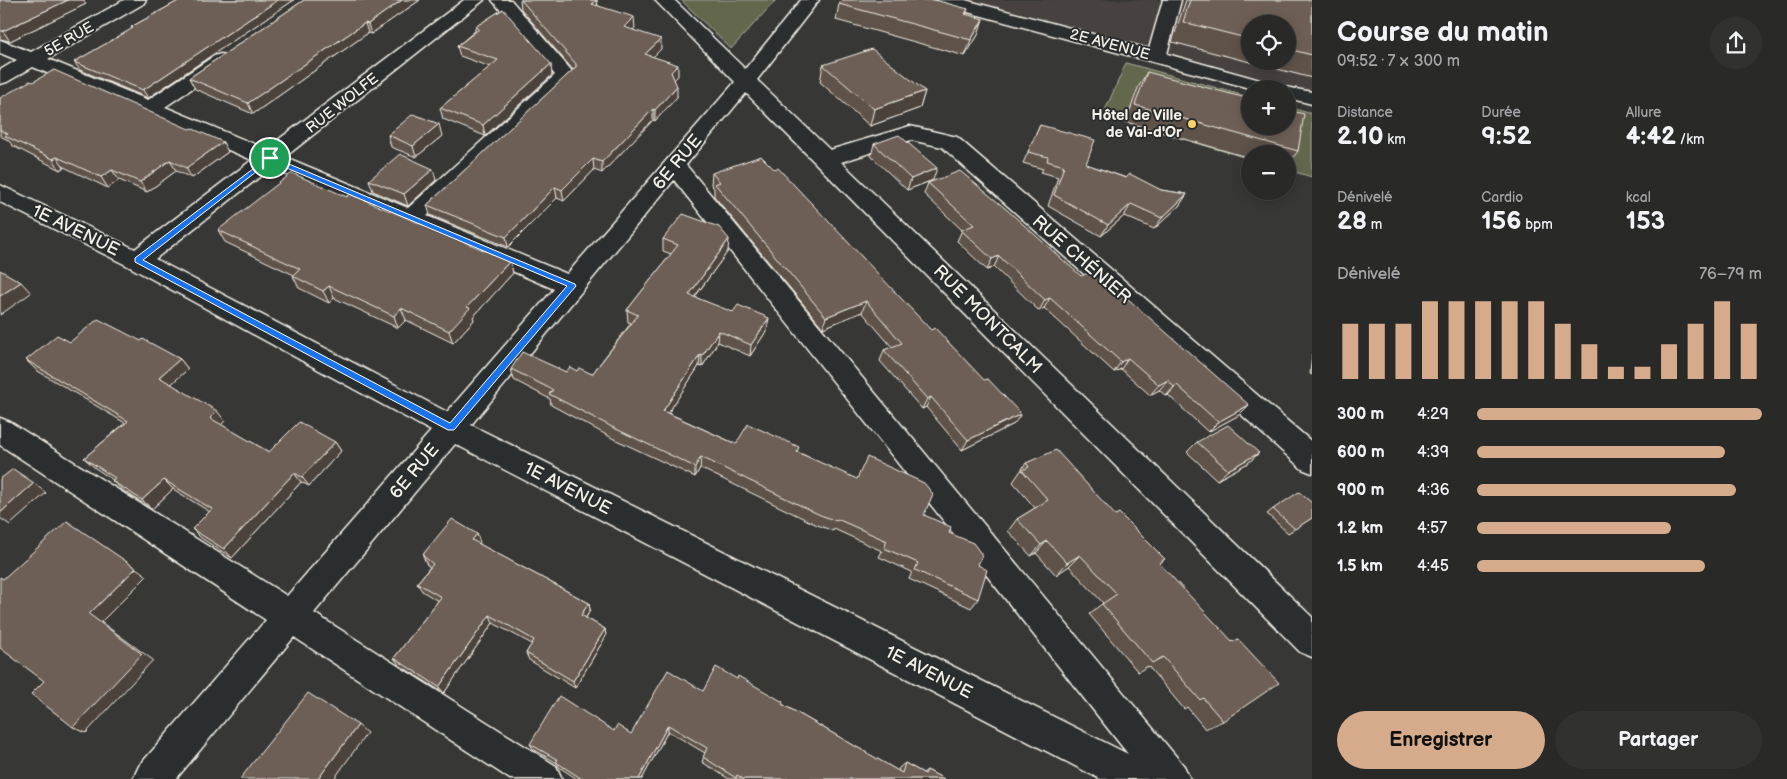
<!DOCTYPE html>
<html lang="fr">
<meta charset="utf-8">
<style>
:root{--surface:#292928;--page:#313130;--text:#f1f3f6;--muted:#a5a6a8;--line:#454545;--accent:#d6ab8b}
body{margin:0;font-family:"Balsamiq Sans",sans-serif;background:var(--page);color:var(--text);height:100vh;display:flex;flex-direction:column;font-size:19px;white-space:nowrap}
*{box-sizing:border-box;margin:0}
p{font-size:16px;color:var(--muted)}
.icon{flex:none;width:28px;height:28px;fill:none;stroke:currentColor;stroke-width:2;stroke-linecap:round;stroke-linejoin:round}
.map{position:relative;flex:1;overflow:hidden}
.sheet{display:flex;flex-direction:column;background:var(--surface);width:475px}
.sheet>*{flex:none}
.tools{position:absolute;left:1241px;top:15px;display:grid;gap:10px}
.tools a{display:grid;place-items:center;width:55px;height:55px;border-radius:50%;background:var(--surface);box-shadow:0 2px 12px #0003,0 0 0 1px var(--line);font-size:25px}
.pin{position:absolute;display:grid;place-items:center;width:42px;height:42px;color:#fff;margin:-21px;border:2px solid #fff;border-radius:50%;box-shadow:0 1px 5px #0007}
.round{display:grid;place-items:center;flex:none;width:52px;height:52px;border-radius:26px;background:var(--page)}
.summary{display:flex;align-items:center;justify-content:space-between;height:85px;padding:0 25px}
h1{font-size:28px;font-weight:700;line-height:38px}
.stats{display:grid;grid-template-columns:repeat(3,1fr);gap:8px;height:85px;padding:5px 25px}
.stats div{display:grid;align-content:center}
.stats b{font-size:25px;font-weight:700}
.stats small{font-size:14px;font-weight:400}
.stats p{font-size:14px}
.chart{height:140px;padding:10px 25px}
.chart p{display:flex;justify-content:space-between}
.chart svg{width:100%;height:90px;margin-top:5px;stroke:var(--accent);stroke-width:6}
.cta{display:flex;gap:10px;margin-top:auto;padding:10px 25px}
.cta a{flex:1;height:58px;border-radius:30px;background:var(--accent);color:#111;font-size:20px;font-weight:700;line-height:58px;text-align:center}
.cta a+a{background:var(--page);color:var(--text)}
ul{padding:0 25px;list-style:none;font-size:16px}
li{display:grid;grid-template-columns:80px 60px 1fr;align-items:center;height:38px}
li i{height:12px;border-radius:6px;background:var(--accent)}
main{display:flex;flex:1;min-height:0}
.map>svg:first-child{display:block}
</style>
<main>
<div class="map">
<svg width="1312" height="779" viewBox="0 0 1312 779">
<rect width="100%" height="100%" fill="#373736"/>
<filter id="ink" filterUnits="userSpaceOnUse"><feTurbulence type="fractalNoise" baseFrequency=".02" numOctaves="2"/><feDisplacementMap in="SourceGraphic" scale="10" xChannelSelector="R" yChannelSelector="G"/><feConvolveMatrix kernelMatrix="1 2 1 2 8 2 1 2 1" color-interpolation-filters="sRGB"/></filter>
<g filter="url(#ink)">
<path fill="#47433f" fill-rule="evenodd" d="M912,0H1312V106L1288,100V89L1250,90ZM1250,24H1288V61H1250Z"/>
<path fill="#63684e" stroke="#acac9b" d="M681,0H776L731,49Z
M1126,63L1250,97V126H1288V107L1312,114V177L1288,170V154H1250V159L1103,115Z"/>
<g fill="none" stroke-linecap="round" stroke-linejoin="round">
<defs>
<path id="minor" d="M124,0H146L143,4L48,59L148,100L214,56L221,54L228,56L231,60L228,64L165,107L266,149L464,0H484L285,157L408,208L555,75L492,0H511L576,76L427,216L567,274L735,82L655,0H674L745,69L801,0H819L757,80L830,150L910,126L957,137L1312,442V473L1302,469L942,147L911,140L841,162L1312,617V657L1300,652L746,93L686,165L1184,766L1190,779H1100L455,444L314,613L556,766L562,779H510L294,637L176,779H133L139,766L266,620L0,445V418L10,422L287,596L431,431L128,266L0,202V185L135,249L252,160L33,67L7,82L0,84V70L17,60L0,53V40L31,52ZM271,168L554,289L447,412L155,259ZM674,180L1128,754L471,425Z
M935,0H965L1149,49L1163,0H1181L1167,54L1285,87L1312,92V104L1288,98V89H1253L938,4Z"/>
</defs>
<use href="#minor" stroke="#f4f1e8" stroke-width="3"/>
<use href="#minor" fill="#2a2d2e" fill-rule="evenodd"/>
</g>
<path fill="#5e5248" stroke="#f4f1e8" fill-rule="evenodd" d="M0,0H83L86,4L10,41L0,39Z
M180,0H294L148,98L80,70L74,62L132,29L131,27Z
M304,0H420L371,34L368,33L253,114L195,89L189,78Z
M520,0H597L598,6L635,28L633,30L661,49L653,57L678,76L674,79L677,97L655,121L653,120L602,173L594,170L564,201L557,198L508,247L430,215L427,205L573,70L521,9Z
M1186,0H1312V78L1172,42ZM1250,24H1288V61H1250Z
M839,4L968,9L966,14L978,35L965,56L836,20Z
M503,9L552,75L485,136L443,119L440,108L490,67L460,56L457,46L475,31V27Z
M823,65L925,91L920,108L870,126L820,82Z
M1147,72L1298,151L1288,164V154H1250V158L1126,122L1138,88Z
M0,98L228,152L192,178L176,171L147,192L119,180L108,188L64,167L60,170L13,146L8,140L0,136Z
M1040,125L1086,164L1161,190L1187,194L1179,206L1154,229L1124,216L1101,236L1048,206L1058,177L1041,172L1043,169L1023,163Z
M388,135L442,136L416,157L391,147Z
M874,144L933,180L907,190L871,156Z
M712,173L1014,424L962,450L926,407L922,409L880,361L884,350L892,347L862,312L823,328L714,196V188L711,185Z
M369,180H436L408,206L373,191Z
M928,183L1239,415L1208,432L1168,395L1166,396L1159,390L1150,395L1121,369L1114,372L1044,308L1039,311L994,267L987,270L957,241L962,230L924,194Z
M347,197L510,261L513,273L473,317L474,320L453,343L406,320L398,328L334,298L329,303L299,288L293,276L294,275L225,242L218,230Z
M663,239L728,251L695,297L767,330L750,356L718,342L702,367L699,366L668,413L736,444L798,452L924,515L949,533L978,565V599L971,608L909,579L912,572L879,557L882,551L834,529L833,531L815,524L700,468L695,477L612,438L551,405L550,399L514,380L511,369L566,372L577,371L592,374L631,323L628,322L627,310L671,254L663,251Z
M141,341L180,359L188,369L171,384L225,421L221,425L269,452L335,442L341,451L309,486L301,482L232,558L201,538L192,529L210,512L173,489L152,509L122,490L112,481L113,480L95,468L84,458L125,423L36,370L26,360L70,342Z
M1312,354V375L1310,374Z
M1197,442L1259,453L1248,463L1217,480L1187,452Z
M1026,463L1115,515L1165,559L1159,564L1223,721L1205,729L1187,707L1184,709L1148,666L1138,672L1089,614L1103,603L1069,566L1056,575L1036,553L1031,556L1008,531L1017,519L1035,508L1013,482Z
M1273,509L1312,518L1288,533L1267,514Z
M477,534L480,543L479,544L589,603L590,610L586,618L605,629L606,636L575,688L529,660L526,653L532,644L493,623L444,693L399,665L394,658L438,601L422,591L417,583L430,567L427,565L423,556Z
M703,691L782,704L898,771L899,768L905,763L923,773L927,770L944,779H729L702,762L705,753L668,731L642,779H577L559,767L557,763L533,749L530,744L614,731L631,734Z"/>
<path fill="#4c423b" stroke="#f4f1e8" d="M68,0H83L86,4L10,41L3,31Z
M278,0H294L148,98L143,90Z
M402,0H420L371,34L368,24Z
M597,0L598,11L592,4Z
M634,17L635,28L624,38V27Z
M983,19L978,35L965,56L971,40Z
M365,23L368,33L253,114L248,103Z
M661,39V49L645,65V54Z
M551,64L552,75L485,136L483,125Z
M678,65V76L671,83V72Z
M677,86V97L655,121V110Z
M925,91L920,108L870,126L874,109Z
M653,109V120L602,173V162Z
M439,124L442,136L416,157L413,146Z
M223,142L228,152L192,178L186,168Z
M57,157L64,167L60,170L53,159Z
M593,159L594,170L564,201L562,190Z
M170,160L176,171L147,192L140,182Z
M937,168L933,180L907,190L911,179Z
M433,169L436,180L408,206L404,194Z
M112,170L119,180L108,188L101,177Z
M555,187L557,198L508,247L506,237Z
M1187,194L1179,206L1154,229L1162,218Z
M1131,204L1124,216L1101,236L1108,225Z
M729,239L728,251L688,306L689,295Z
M999,256L994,267L987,270L992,259Z
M510,261L513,273L473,317L474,320L453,343L449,331L467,307Z
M21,282L31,293L0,315V296Z
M329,286L334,298L329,303L323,291Z
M1050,298L1044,308L1039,311L1045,300Z
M866,301L862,312L823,328L826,317Z
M401,308L406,320L398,328L394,316Z
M769,318L767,330L750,356L751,345Z
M719,331L718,342L702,367V356Z
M700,355L699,366L663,421V411Z
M1128,358L1121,369L1114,372L1121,362Z
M180,359L188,369L167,388L159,377Z
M1168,380L1159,390L1150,395L1159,385Z
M1177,385L1168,395L1166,396L1174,387Z
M931,397L926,407L922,409L927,399Z
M1249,405L1239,415L1208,432L1218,422Z
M217,411L225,421L218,428L210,418Z
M1021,414L1014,424L962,450L968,440Z
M335,442L341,451L309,486L302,477Z
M1259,453L1248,463L1217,480L1228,470Z
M701,457L700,468L695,477V467Z
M294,473L301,482L232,558L224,549Z
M164,480L173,489L152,509L142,500Z
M34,483L46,493L10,525L0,518V513Z
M477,534L480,543L475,549L472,540Z
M1047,541L1036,553L1031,556L1041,545Z
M1080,555L1069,566L1056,575L1067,563Z
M136,568L147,576L101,622L153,660L86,733L73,727L89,614Z
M589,603L590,610L583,623L581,615Z
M490,615L493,623L444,693L439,687Z
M605,629L606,636L575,688L573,681Z
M358,725L367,733L334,779H318Z
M668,725V731L642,779H639Z"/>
<path fill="#6d5f54" stroke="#f4f1e8" d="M0,0H68L3,31H0Z
M180,0H278L143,90L74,62L133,28L131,27Z
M304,0H402L368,24L365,23L248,103L189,78Z
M521,0H597L592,4L634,17L624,27L661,39L645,54L678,65L671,72L677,86L655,110L653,109L602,162L593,159L562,190L555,187L506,237L427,205L576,67V64Z
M842,0H935L968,9L965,14L983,19L971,40L839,4Z
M1190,0H1312V55L1288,49V24H1250V39L1183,22Z
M503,9L551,64L483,125L440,108L498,60L457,46L479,29L475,27Z
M872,49L925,91L874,109L823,65Z
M54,70L189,129L191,128L223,142L186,168L170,160L140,182L112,170L101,177L57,157L53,159L5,136L8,134L0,130V98L30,81L33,82Z
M1147,72L1250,99V126H1288V110L1304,114L1298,151L1135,105Z
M413,114L439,124L413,146L388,135Z
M1040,125L1095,140L1086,164L1126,178L1130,174L1161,190L1187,194L1162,218L1131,204L1108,225L1054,195L1064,166L1047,161L1048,157L1028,152Z
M899,135L937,168L911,179L874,144Z
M400,154L433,169L404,194L369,180Z
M761,156L774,169L778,168L931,330L935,328L984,380L988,379L1021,414L968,440L931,397L927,399L884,350L902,343L866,301L826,317L715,184L720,182L712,173Z
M960,171L1006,209L1081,276L1095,270L1249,405L1218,422L1177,385L1174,387L1168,380L1159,385L1128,358L1121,362L1050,298L1045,300L999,256L992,259L961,230L974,225L928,183Z
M292,173L347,197L350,194L510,261L467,307L470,308L449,331L401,308L394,316L329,286L323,291L293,276L300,269L218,230Z
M683,214L719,227L729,239L689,295L733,312L738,305L769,318L751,345L719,331L702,356L700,355L663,411L736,444L748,424L799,447L797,452L857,479L867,457L924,483L933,494L924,515L951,527L949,533L973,543L982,555L978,565L987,570L978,599L915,570L918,563L884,548L887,541L837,519L836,521L818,514L701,457L695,467L612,427L549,394L553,390L511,369L522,352L566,372L570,367L577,371L579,368L592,374L638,315L627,310L678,245L663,239Z
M0,270L21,282L0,296Z
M98,319L141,341L143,339L180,359L159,377L217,411L210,418L269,452L299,422L335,442L302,477L294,473L224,549L192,529L212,509L164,480L142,500L112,481L115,478L84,458L128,421L26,360L57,335L70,342Z
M1228,425L1259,453L1228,470L1197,442Z
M1056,450L1115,515L1119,513L1165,559L1159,563L1233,642L1238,639L1279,683L1223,721L1203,698L1200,700L1163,657L1152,663L1102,604L1117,594L1080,555L1067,563L1047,541L1041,545L1017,519L1048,500L1022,470L1029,467L1026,463Z
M13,469L34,483L0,513V479Z
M1299,492L1312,503V518L1295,529L1273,509Z
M452,519L477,534L472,540L589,603L581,615L605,629L573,681L526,653L534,640L490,615L439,687L394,658L441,597L417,583L433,564L423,556L424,553Z
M67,521L136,568L89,614L142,654L73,727L31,694L44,681L0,648V577L3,579Z
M716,667L737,679L738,676L783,702L782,704L902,773L905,763L925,774L927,770L944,779H743L737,775L736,778L703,757L707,748L668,725L639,779H582L556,762L558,760L530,744L559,696L614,731L617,725L631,734L668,670L703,691Z
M308,693L358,725L318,779H240Z"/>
</g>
<path fill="#1a73e8" stroke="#fff" fill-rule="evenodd" d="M270,156L575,284L576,286L454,430H448L135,262V258ZM270,161L567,286L450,423L143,260Z"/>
<circle fill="#ffd166" stroke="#2a2d2e" stroke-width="2" cx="1192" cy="124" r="5"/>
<g text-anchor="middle" stroke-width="4" stroke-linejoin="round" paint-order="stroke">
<g font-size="15" fill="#f4f1e8" stroke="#2a2d2e">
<text transform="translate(69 39) rotate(-30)" y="5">5E RUE</text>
<text transform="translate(1110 44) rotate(15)" y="5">2E AVENUE</text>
<text transform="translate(342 103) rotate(-38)" y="5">RUE WOLFE</text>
</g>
<g font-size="15" font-weight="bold" fill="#f4f1e8" stroke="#2a2d2e" text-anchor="end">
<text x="1182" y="120">Hôtel de Ville<tspan x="1182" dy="17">de Val-d'Or</tspan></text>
</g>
<g font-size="18" fill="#f4f1e8" stroke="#2a2d2e">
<text transform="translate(677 162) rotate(-50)" y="6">6E RUE</text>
<text transform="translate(76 230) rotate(26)" y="6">1E AVENUE</text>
<text transform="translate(1082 259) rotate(41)" y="6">RUE CHÉNIER</text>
<text transform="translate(988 319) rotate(45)" y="6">RUE MONTCALM</text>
<text transform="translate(414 471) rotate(-50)" y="6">6E RUE</text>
<text transform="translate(568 488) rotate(27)" y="6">1E AVENUE</text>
<text transform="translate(929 672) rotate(27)" y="6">1E AVENUE</text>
</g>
</g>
</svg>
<div class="tools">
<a><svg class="icon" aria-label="locate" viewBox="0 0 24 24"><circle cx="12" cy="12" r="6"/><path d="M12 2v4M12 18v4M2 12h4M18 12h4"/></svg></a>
<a>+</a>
<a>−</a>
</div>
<div class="pin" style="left:270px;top:158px;background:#1e9e55"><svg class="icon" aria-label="arrive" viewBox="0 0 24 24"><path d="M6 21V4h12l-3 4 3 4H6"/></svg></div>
</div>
<section class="sheet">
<div class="summary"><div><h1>Course du matin</h1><p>09:52 · 7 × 300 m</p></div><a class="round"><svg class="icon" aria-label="share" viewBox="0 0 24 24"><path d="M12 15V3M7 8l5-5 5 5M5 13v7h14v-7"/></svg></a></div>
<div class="stats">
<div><p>Distance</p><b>2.10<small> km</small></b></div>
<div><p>Durée</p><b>9:52</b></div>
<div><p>Allure</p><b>4:42<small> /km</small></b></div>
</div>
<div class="stats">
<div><p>Dénivelé</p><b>28<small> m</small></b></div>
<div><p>Cardio</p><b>156<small> bpm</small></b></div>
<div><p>kcal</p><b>153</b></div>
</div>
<div class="chart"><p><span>Dénivelé</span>76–79 m</p>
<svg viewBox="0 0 160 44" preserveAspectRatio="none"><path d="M5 44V17M15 44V17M25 44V17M35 44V6M45 44V6M55 44V6M65 44V6M75 44V6M85 44V17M95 44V27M105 44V38M115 44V38M125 44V27M135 44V17M145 44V6M155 44V17"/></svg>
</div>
<ul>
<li><b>300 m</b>4:29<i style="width:100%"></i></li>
<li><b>600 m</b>4:39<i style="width:87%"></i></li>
<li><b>900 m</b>4:36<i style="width:91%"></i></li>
<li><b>1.2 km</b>4:57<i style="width:68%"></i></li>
<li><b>1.5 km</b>4:45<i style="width:80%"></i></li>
</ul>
<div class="cta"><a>Enregistrer</a><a>Partager</a></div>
</section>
</main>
